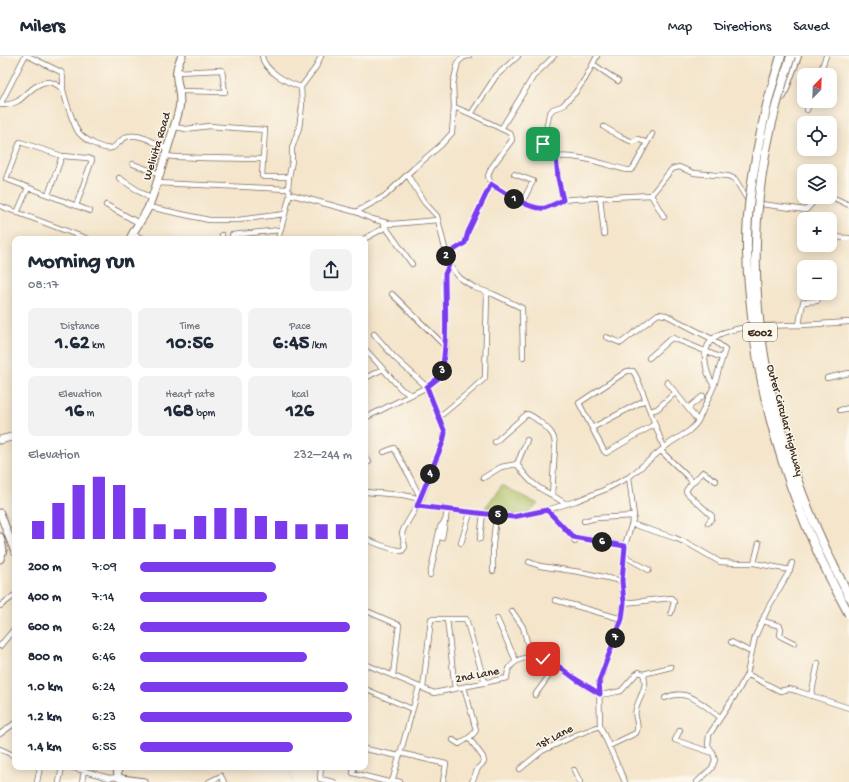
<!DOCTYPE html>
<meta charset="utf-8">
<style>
:root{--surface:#fff;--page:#f2f2f3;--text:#1f2937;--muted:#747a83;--line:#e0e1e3;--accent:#7c3aed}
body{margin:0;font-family:"Gochi Hand",sans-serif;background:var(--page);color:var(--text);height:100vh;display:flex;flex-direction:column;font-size:15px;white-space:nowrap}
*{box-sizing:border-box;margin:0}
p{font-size:13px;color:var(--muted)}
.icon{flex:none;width:22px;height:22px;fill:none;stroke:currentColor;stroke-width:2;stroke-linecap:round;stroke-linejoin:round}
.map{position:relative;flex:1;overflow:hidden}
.panel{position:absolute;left:12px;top:180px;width:356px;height:534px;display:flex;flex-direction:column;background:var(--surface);border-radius:8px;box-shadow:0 2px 10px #0003}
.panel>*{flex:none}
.needle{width:26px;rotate:23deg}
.fabs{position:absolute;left:797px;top:12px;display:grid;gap:8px}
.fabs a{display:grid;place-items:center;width:40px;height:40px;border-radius:8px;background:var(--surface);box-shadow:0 2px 10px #0003;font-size:20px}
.pin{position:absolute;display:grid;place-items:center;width:34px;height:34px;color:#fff;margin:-17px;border-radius:8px;box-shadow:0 2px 6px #0006}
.km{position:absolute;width:20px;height:20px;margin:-10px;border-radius:50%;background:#222;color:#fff;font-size:11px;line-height:20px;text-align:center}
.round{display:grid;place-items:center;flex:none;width:42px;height:42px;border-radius:8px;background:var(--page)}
.headline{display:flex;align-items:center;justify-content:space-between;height:68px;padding:0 16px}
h1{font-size:22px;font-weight:700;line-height:30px}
.metrics{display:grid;grid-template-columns:repeat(3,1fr);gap:6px;height:68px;padding:4px 16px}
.metrics div{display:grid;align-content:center;border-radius:8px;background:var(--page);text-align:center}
.metrics b{font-size:20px;font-weight:700}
.metrics small{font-size:11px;font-weight:400}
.metrics p{font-size:11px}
.chart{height:112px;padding:8px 16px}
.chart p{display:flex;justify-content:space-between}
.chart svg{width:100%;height:72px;margin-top:4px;stroke:var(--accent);stroke-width:6}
ul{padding:0 16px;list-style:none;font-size:13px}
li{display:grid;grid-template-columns:64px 48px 1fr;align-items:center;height:30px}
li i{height:10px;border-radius:5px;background:var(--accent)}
header{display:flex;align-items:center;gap:24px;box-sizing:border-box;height:56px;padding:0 20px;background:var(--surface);border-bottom:1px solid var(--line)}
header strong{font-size:19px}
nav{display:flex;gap:22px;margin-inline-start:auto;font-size:14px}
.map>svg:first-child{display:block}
</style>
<header>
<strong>Milers</strong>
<nav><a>Map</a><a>Directions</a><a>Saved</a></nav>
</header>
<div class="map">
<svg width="849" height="726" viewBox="0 0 849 726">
<rect width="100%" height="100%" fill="#fbf7ec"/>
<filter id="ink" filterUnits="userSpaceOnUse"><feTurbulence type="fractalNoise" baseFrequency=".025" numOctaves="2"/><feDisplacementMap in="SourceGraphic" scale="8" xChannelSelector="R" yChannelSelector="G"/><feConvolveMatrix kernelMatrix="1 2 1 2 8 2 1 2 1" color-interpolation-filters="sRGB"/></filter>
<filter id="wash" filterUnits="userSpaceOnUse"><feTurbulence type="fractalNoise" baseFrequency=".012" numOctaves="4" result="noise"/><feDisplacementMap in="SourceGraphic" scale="16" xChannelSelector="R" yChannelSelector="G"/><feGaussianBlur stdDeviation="0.9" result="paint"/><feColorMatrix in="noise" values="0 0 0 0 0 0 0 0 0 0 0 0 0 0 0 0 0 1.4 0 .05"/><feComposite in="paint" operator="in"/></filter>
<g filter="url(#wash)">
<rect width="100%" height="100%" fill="#f4e5cb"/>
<path fill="#acbe62" stroke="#747440" d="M502,429L538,448L528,457L513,459L482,456Z"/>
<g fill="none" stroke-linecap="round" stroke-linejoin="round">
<path stroke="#71b2e6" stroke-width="1" d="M5,461L15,456
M289,711L293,726"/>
</g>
</g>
<g filter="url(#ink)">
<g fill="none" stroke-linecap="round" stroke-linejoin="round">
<defs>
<path id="street" d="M25,0L0,49C6,49 13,48 18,45C28,38 39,22 53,27C56,28 60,31 63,34
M28,0L61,16C65,21 62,27 63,34C65,42 74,71 79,77C84,83 104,95 112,92C118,89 122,81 129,80C143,78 156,88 167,93
M262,0C264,15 288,27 301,31
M469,0L464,1L458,6L453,28L454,51L471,58L496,20L518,0
M593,8L618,25
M176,16L222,14L225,36L180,35
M819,19L826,0
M301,31L316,11L321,0
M807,54L810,45
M471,58L508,76L511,79L512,84L491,112L488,120L491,128
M604,71L621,81L633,86L638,83L647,87
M501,73L533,21L554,0
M165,100C198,103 230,102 263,103L265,74L209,70L186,73L175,71
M556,101C578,98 606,109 627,114H631L634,111L652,78
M263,103L262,120L264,121H289
M133,108L160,118
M407,118L424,146L437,160L438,164
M514,118L533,125L522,147
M119,122L151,143
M157,127L288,133
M290,138L356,156L385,140L413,113L441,89L452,77L454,51
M48,139L62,100
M651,139L664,161
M830,140L849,149
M600,141L604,178
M563,144L573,143L651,139L672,113L679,111L694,117L728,120L735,123L747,143L754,147L806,154L818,141
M106,149L139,167
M0,150L88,183
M76,150L92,104L88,102L62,100L20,86L6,123L90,155
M149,151L209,164H238L285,158L290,138L288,133L289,121L292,105V92L299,72L302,50L301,31
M356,156L372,163L392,168L438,164L449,209L460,222L475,232L493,238L522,252L523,301
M17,157L28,132
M382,166L412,208
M132,178L145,183
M232,179L280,174
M830,181L849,182
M222,183V179
M278,183L285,158
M364,183L386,171
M446,199L465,187L468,176L491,128C502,135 531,155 545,152C551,150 557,147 563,144L558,122L556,101L546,96L543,92L549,58L553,53L562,50L575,37L585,23L597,0
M392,238L446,291
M799,269L803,246L817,245L818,243L816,237
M374,278L394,301L427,331L445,377L443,386L421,443L410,421L394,392L384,396
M365,293L401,333L411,339
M649,302L669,284L673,282L722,302
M365,322L383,313
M827,322L849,317
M667,326L698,365
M714,330C704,314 699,290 718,279C739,268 780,270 803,269C818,268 834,267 849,266
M688,352L703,340
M840,354L849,352
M650,355L657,353L676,336
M439,361L468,337L485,322L487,236
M365,362L427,331L441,320L446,291L445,218L449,209
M655,368L606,397L604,395L579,347L627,315H633C639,324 642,335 646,345C652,361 658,376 664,392
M592,372L645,344
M527,384L517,408C527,423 535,431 552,439
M495,386L527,358C534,360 548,372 552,378C555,382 555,387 555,391L552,439L566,448
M661,395L688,421L692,426
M365,401L369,406
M483,422L501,411L517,408
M365,436L403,439L421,443L417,450L513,461L547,454L576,445L604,434L629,421L670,387L689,375L695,369L698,365L714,330L725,293L712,283L666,259L658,258L621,287L606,281
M547,454L573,481L575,486
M584,465L596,462L634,460
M708,467L712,462V460L687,437L686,435C690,427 697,423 703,416L716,425
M632,468L675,482L689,488L720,506L737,507H754L759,487
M573,481L625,489
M365,482C377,489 388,492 402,495L405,491L402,477L404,472L417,450
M442,482L447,455
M480,483L483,458
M461,487L470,457
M624,500L649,514
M529,506L540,510L580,516L622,525
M754,507L790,514
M493,515V489L496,459
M430,519L440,471L446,464
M555,544L622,563
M624,547L671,542L673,544L674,546L671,557
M0,550L15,539
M512,555L523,571L531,601
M369,556L399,569L393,619
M497,563L516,605
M763,565L780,570L781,573L780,579L782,581L794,587
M731,586L751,596
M0,590L15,572
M365,608L434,637L507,622C507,614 510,609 517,605C542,591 569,620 589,632C592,633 596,637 600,638C606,639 615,636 621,635L636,618L639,616L643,618C649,630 639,641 636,653C633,662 641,668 636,677L609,690
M643,618L671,611
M747,618L755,581L768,552L790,514L792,507
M423,632L431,563H447
M365,633L412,653
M455,633L447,563H466L485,627
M535,639L557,609
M811,640L818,607
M665,642C687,631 703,649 720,661
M680,674L675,684L713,697
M0,678L15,667
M469,682L483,701L484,706L478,712L472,726
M453,684L459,688C465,684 473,681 476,674L464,631
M0,693L15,700
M365,693L399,700
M400,697L446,708L443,726
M71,711L109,722L118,721
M321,711L320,723L334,726
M354,711L353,717L388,726
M520,713L542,695L576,679L600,670
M574,714L580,726
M392,724L400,726
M37,726L40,711
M59,726L62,711
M82,726L84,715
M209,726L221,720L224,726
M392,726L419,631
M625,726L600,670L599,625L622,563L624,547L622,525L625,489L634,460L629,421
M697,726L712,712L715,704L713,697L708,689L709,679L738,635L747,618L780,635L789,633L797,635L849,652"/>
<path id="secondary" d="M130,183C135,171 143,163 148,152C156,133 161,113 167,94C171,80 176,67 179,53C184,31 169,23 182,0
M0,384L15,380
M0,457L15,496
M0,481L3,494L0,503
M117,711L118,721L122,723L144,726"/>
<path id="highway" d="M782,40L797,0
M768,45L781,0"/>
</defs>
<use href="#street" stroke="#7c6b5b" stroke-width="6"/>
<use href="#secondary" stroke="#7c6b5b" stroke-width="9"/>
<use href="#highway" stroke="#7c6b5b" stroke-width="10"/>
<use href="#street" stroke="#fff" stroke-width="4.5"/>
<use href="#secondary" stroke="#fff" stroke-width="7"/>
<use href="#highway" stroke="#fff" stroke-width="8"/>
<defs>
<path id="highway-bridge" d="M791,0C771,60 757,124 756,187C752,309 792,433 849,540
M768,45C759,83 751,122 748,161C746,187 747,214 750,240C758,351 795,461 849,558"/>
</defs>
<use href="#highway-bridge" stroke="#7c6b5b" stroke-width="10" stroke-linecap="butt"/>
<use href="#highway-bridge" stroke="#fff" stroke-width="8"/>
</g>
</g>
<g fill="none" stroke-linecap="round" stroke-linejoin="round" filter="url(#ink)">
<defs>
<path id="route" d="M543,603L554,607L577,624L600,638L599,625L622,563L624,547L622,525L625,490L573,481L547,454L513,461L417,450L443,386L445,377L427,331L441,320C448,286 445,252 445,218L449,209L446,199L465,187L468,176L491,128C502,135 531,155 545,152C551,150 557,147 563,144L558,122L556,101L546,96L543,92V88"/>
</defs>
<use href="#route" stroke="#fff" stroke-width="8"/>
<use href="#route" stroke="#7c3aed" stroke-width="5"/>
</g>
<g text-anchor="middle" stroke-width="3" stroke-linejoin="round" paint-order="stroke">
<rect fill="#fbf7ec" stroke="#75685c" stroke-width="1" x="743" y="267" width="34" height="18" rx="3"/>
<g font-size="11" font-weight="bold" fill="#3b2a1e">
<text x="760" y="280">E002</text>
</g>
<g font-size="12" fill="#3b2a1e" stroke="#fbf7ec">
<text transform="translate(156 90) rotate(-73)" y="4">Welivita Road</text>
<text transform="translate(786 364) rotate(75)" y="4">Outer Circular Highway</text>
<text transform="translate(477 618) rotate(-11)" y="4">2nd Lane</text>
<text transform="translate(554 680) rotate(-27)" y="4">1st Lane</text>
</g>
</g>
</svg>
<div class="fabs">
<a><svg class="needle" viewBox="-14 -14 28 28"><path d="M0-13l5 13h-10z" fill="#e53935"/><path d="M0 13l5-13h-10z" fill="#747a83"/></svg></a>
<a><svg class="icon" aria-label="locate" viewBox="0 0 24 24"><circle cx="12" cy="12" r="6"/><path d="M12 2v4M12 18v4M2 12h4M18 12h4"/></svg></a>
<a><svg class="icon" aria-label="layers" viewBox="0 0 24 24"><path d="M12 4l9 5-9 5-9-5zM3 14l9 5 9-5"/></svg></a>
<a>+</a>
<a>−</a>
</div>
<div class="pin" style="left:543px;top:88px;background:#1e9e55"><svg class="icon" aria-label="arrive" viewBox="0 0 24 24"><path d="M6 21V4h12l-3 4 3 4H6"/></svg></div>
<div class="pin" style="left:543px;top:603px;background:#d93025"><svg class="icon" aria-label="check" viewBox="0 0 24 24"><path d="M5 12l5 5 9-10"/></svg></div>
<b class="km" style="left:514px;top:143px">1</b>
<b class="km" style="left:446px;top:200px">2</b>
<b class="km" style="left:442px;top:315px">3</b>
<b class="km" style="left:430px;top:418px">4</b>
<b class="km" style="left:498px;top:459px">5</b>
<b class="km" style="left:602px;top:486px">6</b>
<b class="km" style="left:615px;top:582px">7</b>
<section class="panel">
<div class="headline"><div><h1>Morning run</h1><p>08:17</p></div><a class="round"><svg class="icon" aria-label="share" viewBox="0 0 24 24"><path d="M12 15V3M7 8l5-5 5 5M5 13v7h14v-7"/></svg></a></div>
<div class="metrics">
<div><p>Distance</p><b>1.62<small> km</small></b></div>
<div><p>Time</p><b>10:56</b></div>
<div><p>Pace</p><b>6:45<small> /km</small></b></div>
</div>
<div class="metrics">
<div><p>Elevation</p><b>16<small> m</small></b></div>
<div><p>Heart rate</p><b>168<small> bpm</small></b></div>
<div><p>kcal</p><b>126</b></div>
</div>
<div class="chart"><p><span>Elevation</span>232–244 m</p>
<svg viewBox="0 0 160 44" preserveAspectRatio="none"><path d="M5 44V33M15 44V22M25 44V11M35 44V6M45 44V11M55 44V25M65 44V35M75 44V38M85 44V30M95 44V25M105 44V25M115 44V30M125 44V33M135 44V35M145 44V35M155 44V35"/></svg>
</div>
<ul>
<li><b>200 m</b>7:09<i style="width:64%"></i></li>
<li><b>400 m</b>7:14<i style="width:60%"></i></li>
<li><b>600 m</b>6:24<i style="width:99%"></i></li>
<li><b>800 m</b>6:46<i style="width:79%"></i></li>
<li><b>1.0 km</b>6:24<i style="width:98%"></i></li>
<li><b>1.2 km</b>6:23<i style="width:100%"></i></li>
<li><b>1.4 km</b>6:55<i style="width:72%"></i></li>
</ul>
</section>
</div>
